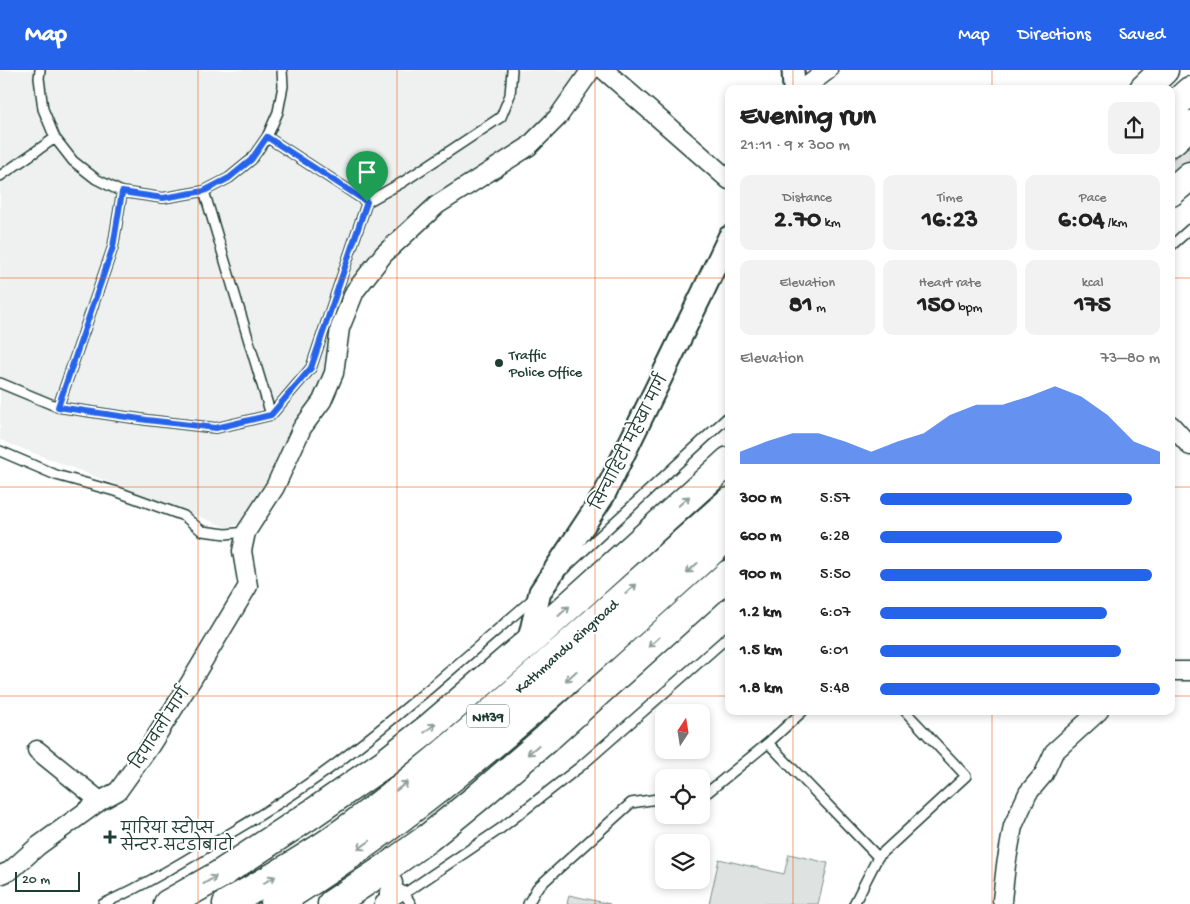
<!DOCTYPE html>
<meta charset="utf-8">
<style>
:root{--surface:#fff;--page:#f2f2f2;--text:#222;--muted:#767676;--accent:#2563eb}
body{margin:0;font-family:"Gochi Hand","Playpen Sans Deva",sans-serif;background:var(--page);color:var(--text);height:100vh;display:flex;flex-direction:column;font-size:19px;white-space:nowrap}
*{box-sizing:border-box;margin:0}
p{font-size:16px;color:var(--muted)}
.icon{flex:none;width:28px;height:28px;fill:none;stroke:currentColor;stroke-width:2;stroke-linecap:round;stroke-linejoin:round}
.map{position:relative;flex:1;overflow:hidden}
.sheet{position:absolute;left:725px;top:15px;width:450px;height:630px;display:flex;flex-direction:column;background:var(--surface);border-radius:10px;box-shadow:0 2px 8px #0003}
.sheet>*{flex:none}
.needle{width:32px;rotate:12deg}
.controls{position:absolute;left:655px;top:634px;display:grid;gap:10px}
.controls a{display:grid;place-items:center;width:55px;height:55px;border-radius:10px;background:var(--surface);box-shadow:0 2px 8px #0003;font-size:25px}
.scale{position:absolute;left:15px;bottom:12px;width:65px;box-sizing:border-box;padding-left:5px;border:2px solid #1f3d34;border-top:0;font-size:14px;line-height:18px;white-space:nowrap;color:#1f3d34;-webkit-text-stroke:4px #fff;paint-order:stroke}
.pin{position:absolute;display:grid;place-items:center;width:42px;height:42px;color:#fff;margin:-51px -21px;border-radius:50% 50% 50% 0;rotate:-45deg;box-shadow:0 0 5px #0007}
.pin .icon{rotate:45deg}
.round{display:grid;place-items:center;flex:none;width:52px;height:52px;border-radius:10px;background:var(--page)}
.summary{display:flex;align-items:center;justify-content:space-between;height:85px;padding:0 15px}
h1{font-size:28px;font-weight:800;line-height:38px}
.figures{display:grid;grid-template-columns:repeat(3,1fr);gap:8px;height:85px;padding:5px 15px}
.figures div{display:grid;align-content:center;border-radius:10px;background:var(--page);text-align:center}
.figures b{font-size:25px;font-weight:800}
.figures small{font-size:14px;font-weight:400}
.figures p{font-size:14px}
.chart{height:140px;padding:10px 15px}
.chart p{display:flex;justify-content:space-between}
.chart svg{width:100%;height:90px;margin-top:5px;fill:var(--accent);opacity:.7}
ul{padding:0 15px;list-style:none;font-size:16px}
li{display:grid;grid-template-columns:80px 60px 1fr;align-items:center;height:38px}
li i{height:12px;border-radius:6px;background:var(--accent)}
header{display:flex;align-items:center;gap:30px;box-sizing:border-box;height:70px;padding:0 25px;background:var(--accent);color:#fff}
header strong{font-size:24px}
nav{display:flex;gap:28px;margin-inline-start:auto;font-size:18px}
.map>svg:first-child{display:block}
</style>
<header>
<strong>Map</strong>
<nav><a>Map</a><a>Directions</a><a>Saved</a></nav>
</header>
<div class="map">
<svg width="1190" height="834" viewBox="0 0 1190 834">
<rect width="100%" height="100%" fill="#fff"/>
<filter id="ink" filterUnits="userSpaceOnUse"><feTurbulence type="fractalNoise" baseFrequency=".02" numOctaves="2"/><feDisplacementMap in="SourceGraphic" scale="10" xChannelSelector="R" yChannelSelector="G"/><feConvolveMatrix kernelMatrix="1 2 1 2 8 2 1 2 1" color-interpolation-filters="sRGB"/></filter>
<g filter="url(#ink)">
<path fill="#eef1f0" d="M0,0H584L554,45L362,206L339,289L242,454L226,457L0,370Z"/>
<path fill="#dee3e2" stroke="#7e908b" d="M1190,74V93L1171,109V91Z
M789,784L828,793L818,834H709L719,789L784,804Z
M569,825L610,834H567Z"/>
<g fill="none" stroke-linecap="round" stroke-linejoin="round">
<defs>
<path id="service" d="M40,0L39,8L43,39L55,68L73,91L96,109L122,122L163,128L204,121L229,108L251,90L267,67L278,42L283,16L282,0
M267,67L367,132
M0,106L55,68
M204,121L271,345
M1171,176L1190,159
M0,313L58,337L147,350L216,358L271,345L311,298L367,132L403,112L501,47L510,25L512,0
M58,337L113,177L122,122
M0,381L56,405L118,422L184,446L202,461L226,464L246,462
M564,499L729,346
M768,673L803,641
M701,723L708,722L768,673L878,787L854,834
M878,787L966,706L905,641
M401,820L404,823L411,834
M103,834C147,814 188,789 229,764C266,742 303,719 337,693C406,641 470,583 535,527
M389,834L500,759L581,696L729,566
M528,834L537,818L631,733L664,728"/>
<path id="minor" d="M604,0L729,110
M803,19L828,0
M1171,355L1190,376
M1171,601H1190
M37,680L100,731
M0,805L10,801L38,776L100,731L118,721L150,676L191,611L248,516L242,481L246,462L275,417L302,358L322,331L334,303L340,258L355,221L384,184L437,135L528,77L558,47L591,0
M384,834L387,831L393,813L386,798
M1003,834L1002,830L1006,795L1013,756L1028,723L1044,704L1054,682L1099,641"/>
<path id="tertiary" d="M793,0L794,19
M528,573L540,522L604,425L703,222L729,167"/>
<path id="primary" d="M1144,19L1164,0
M1171,122L1190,106
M168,834L219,805L313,743L385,693L429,658L528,573L729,391
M332,834L386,798L428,768L476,729L547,668L729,504"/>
<path id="trunk" d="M1171,38L1190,21
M1171,72L1190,55
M227,834C262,814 297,794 331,771C407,717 478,655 548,593C608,540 668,486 729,432
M275,834C442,731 583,595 729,465"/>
</defs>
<use href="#service" stroke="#1f3d34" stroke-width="12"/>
<use href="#minor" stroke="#1f3d34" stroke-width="21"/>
<use href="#tertiary" stroke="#1f3d34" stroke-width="25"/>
<use href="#primary" stroke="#1f3d34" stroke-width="31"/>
<use href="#trunk" stroke="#1f3d34" stroke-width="31"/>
<use href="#service" stroke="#fff" stroke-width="9"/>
<use href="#minor" stroke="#fff" stroke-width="18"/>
<use href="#tertiary" stroke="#fff" stroke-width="21"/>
<use href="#primary" stroke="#fff" stroke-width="28"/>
<use href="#trunk" stroke="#fff" stroke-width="28"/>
</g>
<defs><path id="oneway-shaft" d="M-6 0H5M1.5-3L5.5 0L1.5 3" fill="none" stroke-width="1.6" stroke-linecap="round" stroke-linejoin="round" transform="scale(1.25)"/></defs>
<g stroke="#8f9e9a">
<use href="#oneway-shaft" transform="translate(684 431) rotate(-42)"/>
<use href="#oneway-shaft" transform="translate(692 498) rotate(138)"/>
<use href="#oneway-shaft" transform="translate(631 519) rotate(-42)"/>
<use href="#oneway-shaft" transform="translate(564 541) rotate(-42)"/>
<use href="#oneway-shaft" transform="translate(654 572) rotate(138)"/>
<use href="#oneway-shaft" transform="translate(571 606) rotate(138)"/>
<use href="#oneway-shaft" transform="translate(430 658) rotate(-39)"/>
<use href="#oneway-shaft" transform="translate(533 680) rotate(139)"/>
<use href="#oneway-shaft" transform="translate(402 716) rotate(-38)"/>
<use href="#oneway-shaft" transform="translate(364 775) rotate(145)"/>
<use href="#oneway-shaft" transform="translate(210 810) rotate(-31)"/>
<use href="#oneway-shaft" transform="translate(269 810) rotate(-30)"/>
</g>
</g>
<g fill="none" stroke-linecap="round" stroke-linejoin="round" filter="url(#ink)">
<defs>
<path id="route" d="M267,67L367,132L311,298L271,345L216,358L147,350L58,337L113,177L122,122L163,128L204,121L229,108L251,90Z"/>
</defs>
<use href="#route" stroke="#fff" stroke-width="10"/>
<use href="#route" stroke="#2563eb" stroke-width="6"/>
</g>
<path fill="none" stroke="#e8590c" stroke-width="1" stroke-opacity="0.55" d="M198,0V834M397,0V834M595,0V834M793,0V19M992,0V19M0,208H729M1171,208H1190M0,417H729M1171,417H1190M0,626H729M1171,626H1190M793,641V834M992,641V834"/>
<g fill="#1f3d34" stroke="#fff" stroke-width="2">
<circle cx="499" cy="293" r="5"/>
<path d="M107.5 759.5h5v5h5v5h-5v5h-5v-5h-5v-5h5z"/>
</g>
<g text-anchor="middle" stroke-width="4" stroke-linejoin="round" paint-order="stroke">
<rect fill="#fff" stroke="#627771" stroke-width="1" x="467" y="634.5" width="42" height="23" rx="4"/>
<g font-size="14" font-weight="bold" fill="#1f3d34">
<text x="488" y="651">NH39</text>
</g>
<g font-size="15" fill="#1f3d34" stroke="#fff" text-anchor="start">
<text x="509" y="289">Traffic<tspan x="509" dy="17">Police Office</tspan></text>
<text x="121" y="763">मारिया स्टोप्स<tspan x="121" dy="17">सेन्टर-सटडोबाटो</tspan></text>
</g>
<g font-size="15" fill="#1f3d34" stroke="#fff">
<text transform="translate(629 372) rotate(-63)" y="5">सिन्चाहिटी महेखा मार्ग</text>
<text transform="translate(566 576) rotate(-42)" y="5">Kathmandu Ringroad</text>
<text transform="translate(160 658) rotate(-57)" y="5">दिपावली मार्ग</text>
</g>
</g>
</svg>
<div class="controls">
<a><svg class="needle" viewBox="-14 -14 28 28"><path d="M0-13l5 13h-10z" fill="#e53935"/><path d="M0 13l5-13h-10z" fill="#767676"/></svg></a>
<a><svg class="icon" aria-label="locate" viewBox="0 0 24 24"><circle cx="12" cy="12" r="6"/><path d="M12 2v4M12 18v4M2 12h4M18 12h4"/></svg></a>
<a><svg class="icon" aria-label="layers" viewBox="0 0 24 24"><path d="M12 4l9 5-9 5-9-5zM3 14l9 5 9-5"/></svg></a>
</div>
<div class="scale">20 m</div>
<div class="pin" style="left:367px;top:132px;background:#1e9e55"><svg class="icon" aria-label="arrive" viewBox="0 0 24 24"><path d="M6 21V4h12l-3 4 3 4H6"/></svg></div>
<section class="sheet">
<div class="summary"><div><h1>Evening run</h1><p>21:11 · 9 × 300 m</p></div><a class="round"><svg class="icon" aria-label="share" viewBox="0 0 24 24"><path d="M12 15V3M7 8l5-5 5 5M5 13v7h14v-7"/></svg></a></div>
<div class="figures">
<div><p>Distance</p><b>2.70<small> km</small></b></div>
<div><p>Time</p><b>16:23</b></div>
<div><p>Pace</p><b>6:04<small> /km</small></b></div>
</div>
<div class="figures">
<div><p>Elevation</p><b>81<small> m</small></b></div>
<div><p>Heart rate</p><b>150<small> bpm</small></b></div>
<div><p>kcal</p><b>175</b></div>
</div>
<div class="chart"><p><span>Elevation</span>73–80 m</p>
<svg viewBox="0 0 160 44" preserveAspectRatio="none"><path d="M0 44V38L10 33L20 29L30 29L40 33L50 38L60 33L70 29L80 20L90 15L100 15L110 11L120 6L130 11L140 20L150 33L160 38V44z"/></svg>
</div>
<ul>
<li><b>300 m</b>5:57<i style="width:90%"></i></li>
<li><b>600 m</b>6:28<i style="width:65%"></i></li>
<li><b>900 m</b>5:50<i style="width:97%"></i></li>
<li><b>1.2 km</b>6:07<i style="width:81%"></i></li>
<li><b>1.5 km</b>6:01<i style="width:86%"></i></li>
<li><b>1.8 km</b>5:48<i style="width:100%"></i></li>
</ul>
</section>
</div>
